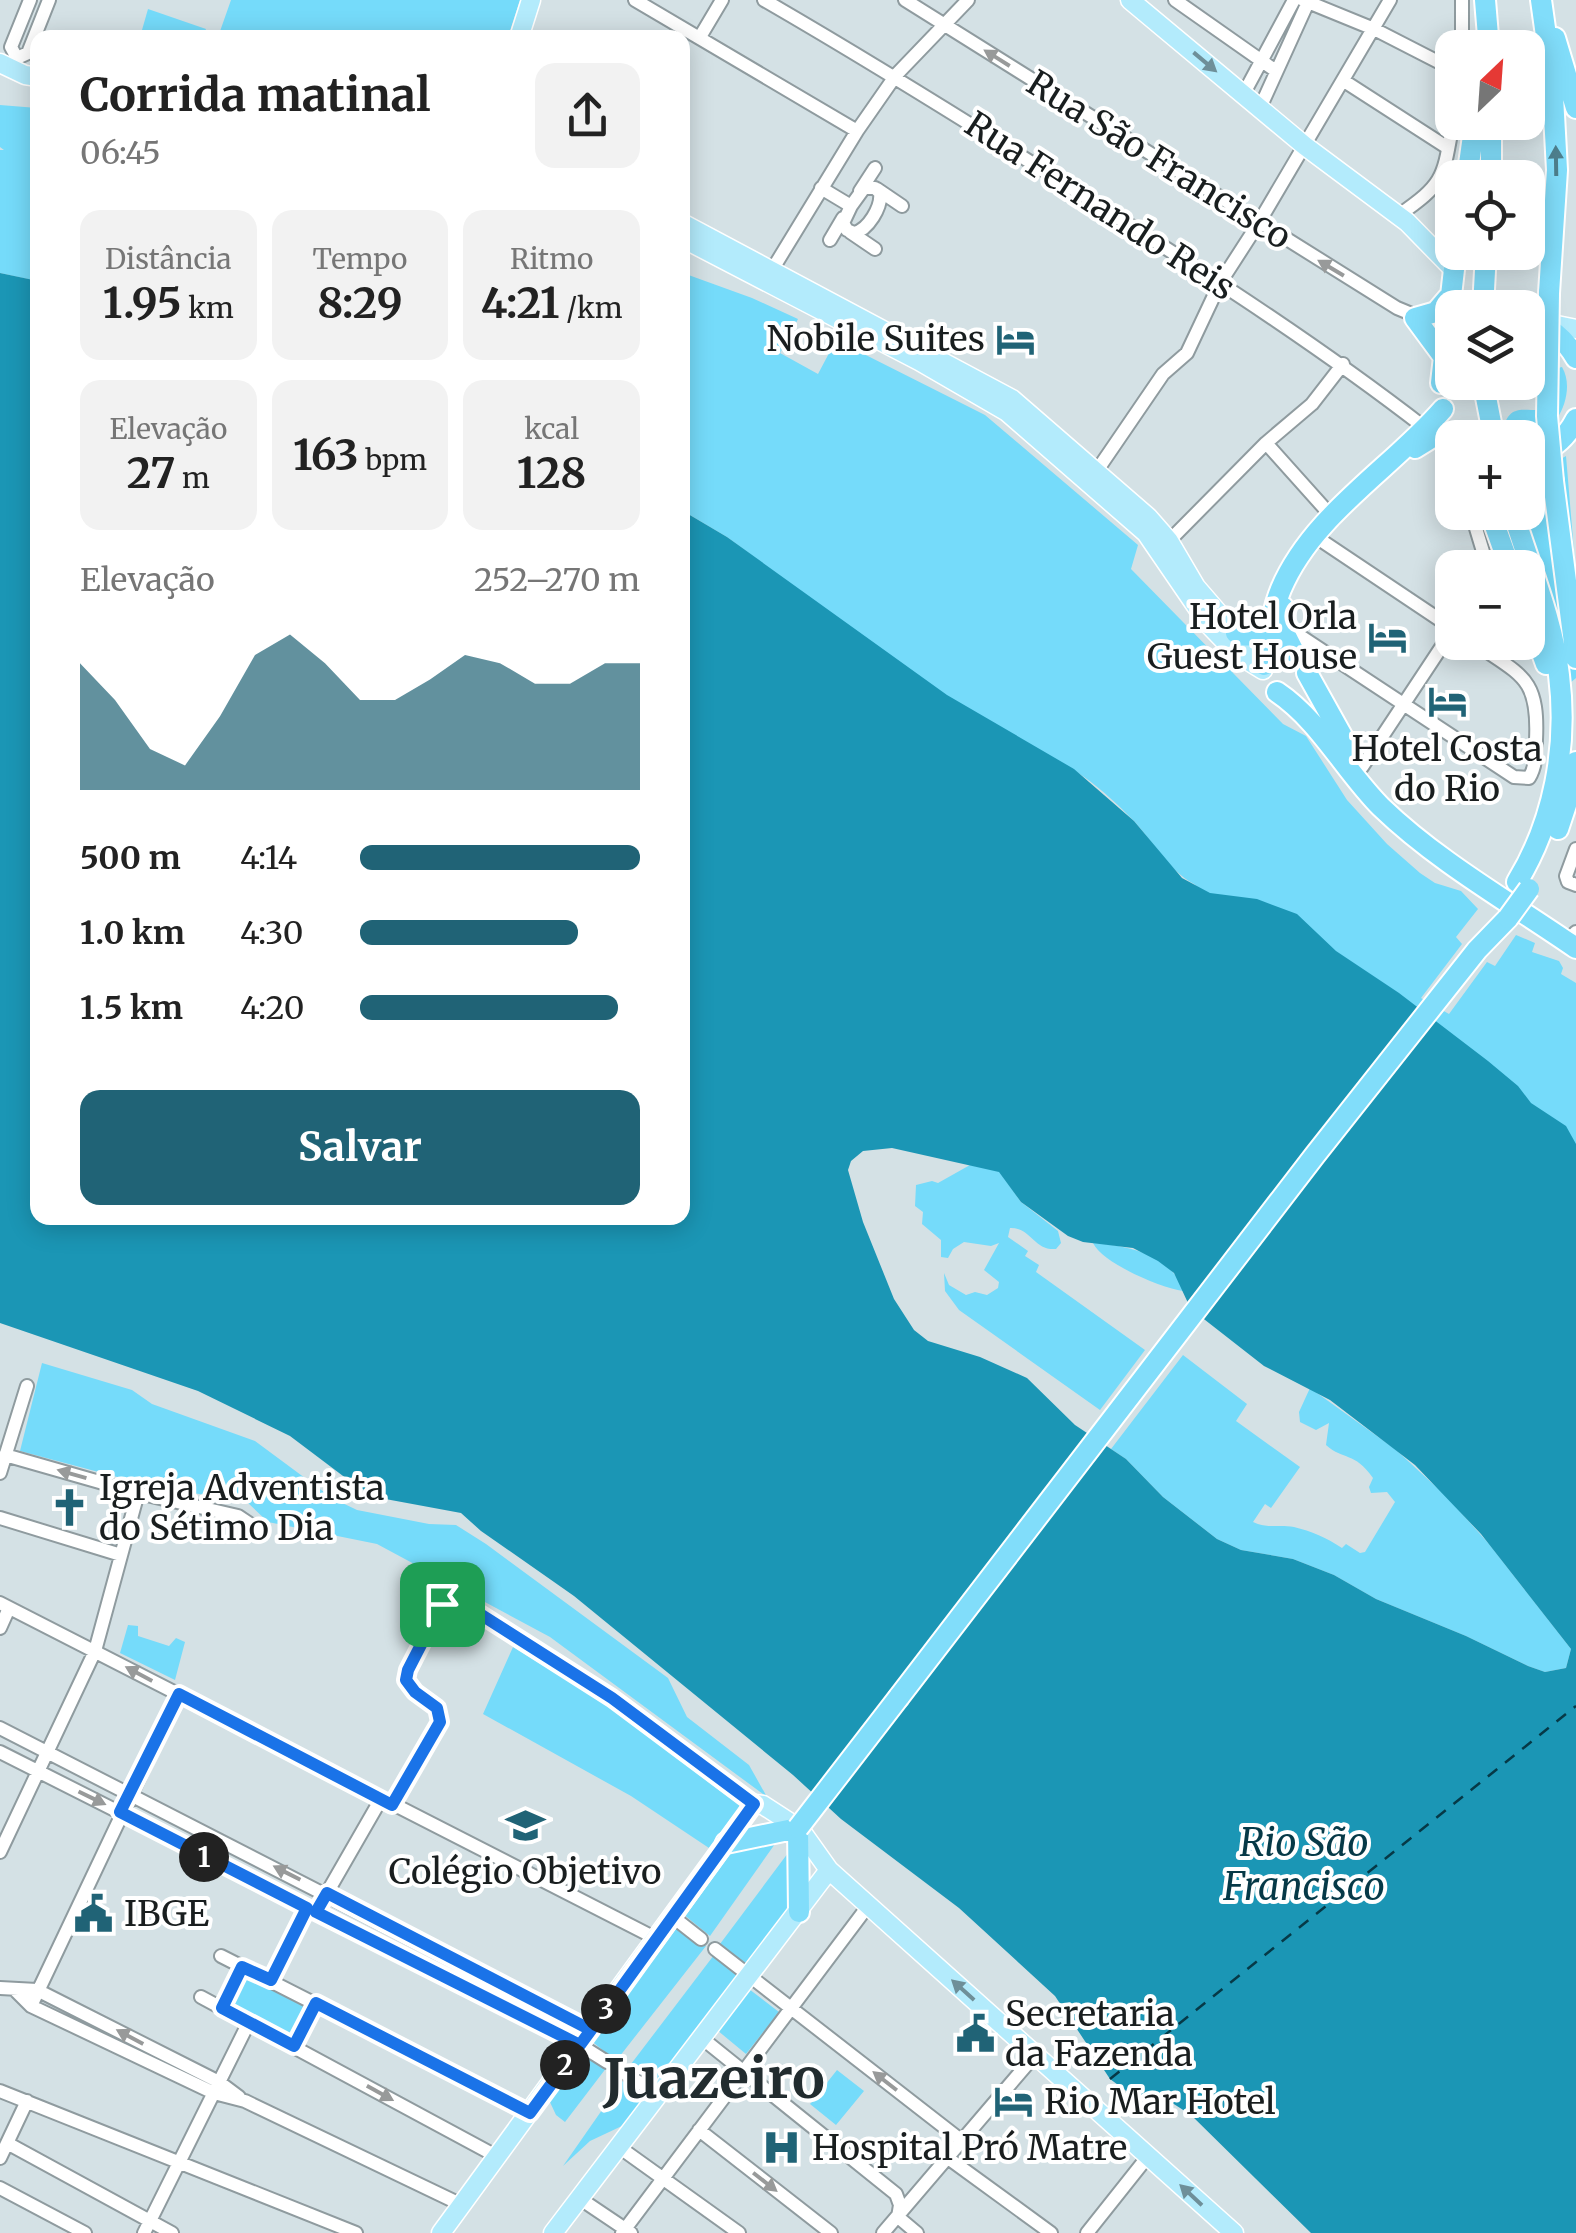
<!DOCTYPE html>
<html lang="pt">
<meta charset="utf-8">
<style>
:root{--surface:#fff;--page:#f2f2f2;--text:#222;--muted:#767676;--accent:#206376}
body{margin:0;font-family:Merriweather,serif;background:var(--page);color:var(--text);height:100vh;display:flex;flex-direction:column;font-size:38px;white-space:nowrap}
*{box-sizing:border-box;margin:0}
p{font-size:32px;color:var(--muted)}
.icon{flex:none;width:55px;height:55px;fill:none;stroke:currentColor;stroke-width:2;stroke-linecap:round;stroke-linejoin:round}
.map{position:relative;flex:1;overflow:hidden}
.sheet{position:absolute;left:30px;top:30px;width:660px;height:1195px;display:flex;flex-direction:column;background:var(--surface);border-radius:20px;box-shadow:0 5px 25px #0003}
.sheet>*{flex:none}
.needle{width:65px;rotate:25deg}
.fabs{position:absolute;left:1435px;top:30px;display:grid;gap:20px}
.fabs a{display:grid;place-items:center;width:110px;height:110px;border-radius:20px;background:var(--surface);box-shadow:0 5px 25px #0003;font-size:50px}
.pin{position:absolute;display:grid;place-items:center;width:85px;height:85px;color:#fff;margin:-42px;border-radius:20px;box-shadow:0 5px 15px #0006}
.km{position:absolute;width:50px;height:50px;margin:-25px;border-radius:50%;background:#222;color:#fff;font-size:28px;line-height:50px;text-align:center}
.round{display:grid;place-items:center;flex:none;width:105px;height:105px;border-radius:20px;background:var(--page)}
.headline{display:flex;align-items:center;justify-content:space-between;height:170px;padding:0 50px}
h1{font-size:45px;font-weight:700;line-height:75px}
.metrics{display:grid;grid-template-columns:repeat(3,1fr);gap:15px;height:170px;padding:10px 50px}
.metrics div{display:grid;align-content:center;border-radius:20px;background:var(--page);text-align:center}
.metrics b{font-size:42px;font-weight:700}
.metrics small{font-size:28px;font-weight:400}
.metrics p{font-size:28px}
.chart{height:280px;padding:20px 50px}
.chart p{display:flex;justify-content:space-between}
.chart svg{width:100%;height:180px;margin-top:10px;fill:var(--accent);opacity:.7}
.button{display:flex;gap:20px;margin-top:auto;padding:20px 50px}
.button a{flex:1;height:115px;border-radius:20px;background:var(--accent);color:#fff;font-size:40px;font-weight:700;line-height:115px;text-align:center}
ul{padding:0 50px;list-style:none;font-size:32px}
li{display:grid;grid-template-columns:160px 120px 1fr;align-items:center;height:75px}
li i{height:25px;border-radius:12px;background:var(--accent)}
.map>svg:first-child{display:block}
</style>
<div class="map">
<svg width="1576" height="2233" viewBox="0 0 1576 2233">
<rect width="100%" height="100%" fill="#d4e1e5"/>
<path fill="#75dbfa" d="M231,0H520L508,37H218Z
M148,9L206,29L203,37H140Z
M0,105L37,108V281L0,273V150H4L0,147Z
M683,273L752,298L798,319L780,353L818,374L836,340L985,415L1138,545L1131,569L1283,724L1306,736L1347,800L1387,844L1420,873L1435,883L1461,891L1478,909L1456,937L1462,944L1421,998L1449,1014L1487,962L1495,966L1516,935L1535,943L1532,952L1559,961L1563,968L1561,974L1576,983V1193L1194,884C1168,870 1154,843 1134,821C1108,794 1060,750 1021,754L727,537L683,511Z
M1562,367C1576,390 1559,432 1531,438C1526,439 1515,437 1508,437L1504,426C1510,406 1521,410 1538,410L1558,368Z
M1566,456L1576,575V678L1558,693L1528,604V568L1514,567L1494,513L1528,512V473L1540,471Z
M970,1165L999,1171L1021,1202L1058,1231L1061,1243L1056,1249C1034,1251 1031,1227 1010,1228L1008,1237L1028,1251L1025,1256L1039,1265L1036,1272L1145,1350L1100,1410L959,1310L945,1291L944,1273L949,1285L966,1295L975,1292L987,1295L998,1288L999,1282L984,1270L999,1243L991,1246L964,1242L953,1249L948,1258L941,1257V1240L922,1224L923,1212L915,1206L916,1185L932,1181L938,1183Z
M1093,1243C1126,1245 1173,1255 1183,1291C1161,1288 1102,1263 1093,1243Z
M1183,1355L1247,1404L1236,1421L1300,1467L1271,1508L1265,1504L1253,1522C1267,1529 1279,1524 1294,1527C1311,1531 1327,1538 1342,1548L1346,1544L1360,1553L1365,1552L1395,1502L1387,1492L1371,1493L1369,1487L1373,1478C1354,1451 1344,1461 1326,1445L1329,1423L1316,1430L1300,1422L1299,1412L1310,1388L1395,1449L1446,1496L1489,1544L1571,1649L1566,1668L1545,1672L1528,1666L1466,1636L1376,1599L1334,1575L1293,1559L1241,1550L1217,1539L1163,1497L1126,1459L1111,1449Z
M42,1363L132,1390L152,1404L255,1441L332,1498L357,1510L429,1524L456,1525L486,1544L668,1678L687,1717L749,1765L767,1797L550,1637L377,1544L268,1522L247,1502L151,1486L20,1451Z
M128,1625L138,1626V1636L169,1646L176,1638L185,1642L175,1680L120,1653Z
M513,1647L604,1703L740,1806L709,1848L631,1796L483,1714Z
M782,1834L710,1936L683,1914L731,1849Z
M794,1845L796,1908L751,1968L720,1944Z
M676,1928L684,1929L706,1946L616,2061L589,2039L667,1932Z
M714,1955L736,1971L739,1979L659,2091L628,2068Z
M245,1972L309,2005L292,2038L228,2006Z
M749,1989L779,2012L746,2054L717,2030Z
M582,2052L607,2067L565,2122L556,2115L549,2100Z
M837,2070L864,2091L836,2125L810,2104Z
M625,2077L653,2098L624,2125L590,2141L563,2166Z"/>
<path fill="#1b96b5" fill-rule="evenodd" d="M0,273L38,281V1218H682L683,511L727,537L947,695L1074,769L1134,821L1182,878L1210,893L1257,899L1297,914L1336,951L1399,993L1488,1061L1518,1086L1531,1103L1566,1126L1576,1144V2233H1311L1191,2115L1166,2099L1129,2093L1110,2079L1055,1996L959,1908L841,1819L793,1775L574,1596L481,1531L461,1513L380,1498L355,1485L290,1436L198,1391L0,1323ZM892,1148L999,1172L1021,1202L1068,1236L1083,1242L1133,1248L1158,1261L1174,1273L1188,1303L1200,1316L1264,1366L1330,1400L1415,1465L1481,1534L1571,1649L1566,1668L1545,1672L1528,1666L1466,1636L1376,1599L1334,1575L1293,1559L1241,1550L1217,1539L1163,1497L1126,1459L1075,1425L1027,1378L980,1357L928,1341L914,1330L894,1299L863,1222L848,1170L851,1161L863,1151Z"/>
<g fill="none" stroke-linecap="round" stroke-linejoin="round">
<path stroke="#063947" stroke-width="2.5" stroke-dasharray="12 10" stroke-linecap="butt" d="M1110,2079L1576,1706"/>
<defs>
<path id="minor" d="M30,0L11,47L17,58L28,53L49,0
M635,0L857,131
M764,0C880,67 993,138 1106,210C1215,279 1323,349 1425,428
M905,0L1397,308L1450,330
M1175,0L1276,71
M1303,0L1374,29L1452,69
M1462,0V48
M700,37L722,0
M1344,81L1448,148
M1243,95L1294,0
M1260,108L1309,0
M821,188L851,206L843,223L847,230L854,233C868,230 882,207 880,193L875,188H864L851,206
M877,189L902,206
M860,191L875,168
M1399,215C1445,183 1443,178 1453,122
M850,232L875,249
M830,240L843,218
M769,275L857,131L896,75L968,0
M1266,443L1334,519
M1096,472L1163,374L1187,353L1220,283L1258,224L1390,0
M1471,512L1488,568
M1316,537L1452,628
M1169,541L1266,443L1312,404L1343,364
M1285,626L1514,777L1529,778C1536,767 1536,753 1536,740C1539,676 1521,676 1473,642
M1362,767L1452,631
M1576,849L1566,876L1568,882L1576,885
M1574,934L1576,932
M5,1455L138,1493L238,1516L259,1530
M0,1473L27,1386
M0,1518L121,1555
M0,1603L657,1939
M0,1628L9,1608
M0,1728L591,2031
M0,1752L580,2045L607,2062
M393,1805L440,1723L437,1708L415,1692L407,1679L408,1670L447,1593L612,1698L755,1804
M0,1852L95,1651L138,1493
M316,1912L381,1799
M673,1917L701,1939
M715,1949L962,2141
M221,1956L530,2113
M271,1981L307,1908
M0,1988L37,1990L219,2082L239,2097
M16,1991L31,2006L214,2093L245,2101L462,2205
M201,1997L496,2156
M31,2006L179,1694
M222,2008L243,1967
M703,2039L896,2194L900,2205L898,2217
M294,2046L316,2003
M621,2071L659,2095
M0,2091L356,2233
M699,2130L831,2233
M7,2143L172,2233
M619,2147L739,2233
M0,2158L27,2101
M948,2158L1051,2233
M0,2188L85,2233
M579,2198L631,2233
M898,2217L917,2233
M144,2233L249,2022
M622,2233L868,1906
M883,2233L1035,2055
M1087,2233L1145,2160"/>
<path id="major" d="M1130,0L1305,146L1407,222L1453,269
M519,38L531,0
M0,63L25,75L38,77
M682,223L1012,399L1148,517L1169,541L1196,587L1234,631L1258,647L1281,650
M682,238L919,361L1007,412L1146,533L1209,625L1237,654L1263,670
M1542,322L1576,329
M802,1832L829,1870L1234,2233
M441,2233L751,1808L755,1804L763,1805L800,1829
M553,2233L829,1870"/>
<path id="highway" d="M1485,0L1489,48
M1541,0L1552,78L1557,170L1549,293
M1555,38L1576,108
M1467,178L1475,122
M1491,178V122
M1483,308L1486,252
M1528,320C1550,326 1564,338 1576,358
M1443,356L1415,318L1436,312L1448,298
M1483,382L1494,438
M1441,383L1456,252
M1415,448L1436,435L1459,436
M1528,458C1549,452 1566,439 1576,419
M1553,481L1576,658
M1490,512L1510,568
M1513,512C1529,565 1553,620 1559,675C1568,747 1554,821 1517,882
M1283,607L1284,632L1294,652
M1528,614L1546,664
M1236,633C1253,639 1262,635 1272,619
M1264,665C1269,640 1271,613 1281,589C1312,515 1392,468 1443,409
M1307,673L1351,752
M1277,692C1320,721 1345,771 1381,807C1438,862 1511,903 1576,948
M1558,829L1571,790L1576,762
M899,1697L1315,1155L1477,950L1508,918
M726,1843L798,1828L799,1912"/>
</defs>
<use href="#minor" stroke="#8f9b9f" stroke-width="16"/>
<use href="#major" stroke="#fff" stroke-width="21"/>
<use href="#highway" stroke="#fff" stroke-width="24"/>
<use href="#minor" stroke="#fff" stroke-width="12"/>
<use href="#major" stroke="#b3ebfc" stroke-width="18"/>
<use href="#highway" stroke="#81ddfa" stroke-width="20"/>
<defs>
<path id="highway-bridge" d="M1549,293L1547,416L1553,481
M1508,918L1529,889
M798,1828L899,1697"/>
</defs>
<use href="#highway-bridge" stroke="#fff" stroke-width="24" stroke-linecap="butt"/>
<use href="#highway-bridge" stroke="#81ddfa" stroke-width="20"/>
</g>
<defs><path id="oneway-solid" d="M-6-.8H1V-3.2L6.5 0L1 3.2V.8H-6Z" transform="scale(2.5)"/></defs>
<g fill="#989a9a">
<use href="#oneway-solid" transform="translate(997 58) rotate(-148)"/>
<use href="#oneway-solid" transform="translate(1331 268) rotate(-149)"/>
<use href="#oneway-solid" transform="translate(72 1474) rotate(-164)"/>
<use href="#oneway-solid" transform="translate(139 1674) rotate(-152)"/>
<use href="#oneway-solid" transform="translate(92 1798) rotate(26)"/>
<use href="#oneway-solid" transform="translate(287 1873) rotate(-153)"/>
<use href="#oneway-solid" transform="translate(130 2037) rotate(-152)"/>
<use href="#oneway-solid" transform="translate(885 2081) rotate(-142)"/>
<use href="#oneway-solid" transform="translate(380 2093) rotate(29)"/>
<use href="#oneway-solid" transform="translate(765 2182) rotate(38)"/>
</g>
<g fill="#6e8f99">
<use href="#oneway-solid" transform="translate(1205 62) rotate(40)"/>
<use href="#oneway-solid" transform="translate(963 1990) rotate(-138)"/>
<use href="#oneway-solid" transform="translate(1191 2195) rotate(-137)"/>
</g>
<use fill="#4d7e8c" href="#oneway-solid" transform="translate(1556 161) rotate(-91)"/>
<g fill="none" stroke-linecap="round" stroke-linejoin="round">
<defs>
<path id="route" d="M442,1604L408,1670L406,1680L415,1692L437,1708L440,1722L392,1805L179,1694L120,1812L307,1908L271,1980L242,1967L222,2008L294,2046L316,2003L530,2113L591,2030L327,1893L316,1912L580,2045L591,2030L751,1808L754,1804L612,1698L447,1593L442,1604"/>
</defs>
<use href="#route" stroke="#fff" stroke-width="20"/>
<use href="#route" stroke="#1a73e8" stroke-width="12"/>
</g>
<defs>
<symbol id="hotel-bare" viewBox="-9 -9 18 18"><path d="M-6-4.5h1.5V1H6V5H4.5V3h-9V5H-6ZM-4 0a1.8 1.8 0 1 1 3.6 0ZM.5 0V-2.5h3Q6-2.5 6 0Z" fill="#206376" stroke="#fff" stroke-width="2.5" paint-order="stroke"/></symbol>
<symbol id="church-bare" viewBox="-9 -9 18 18"><path d="M-1.2-6h2.4v3.5h3.3v2.4h-3.3V6h-2.4V-.1h-3.3v-2.4h3.3Z" fill="#206376" stroke="#fff" stroke-width="2.5" paint-order="stroke"/></symbol>
<symbol id="school-bare" viewBox="-9 -9 18 18"><path d="M0-5L7-2L0 1L-7-2ZM-4 1L0 2.5L4 1V4Q0 6-4 4Z" fill="#206376" stroke="#fff" stroke-width="2.5" paint-order="stroke"/></symbol>
<symbol id="civic-bare" viewBox="-9 -9 18 18"><path d="M-.6-6.5H3V-4.5H.6V-3L4-1V1h2V6H-6V1h2V-1L-.6-3ZM-1.2 2.5V6h2.4V2.5Z" fill="#206376" stroke="#fff" stroke-width="2.5" paint-order="stroke"/></symbol>
<symbol id="hospital-bare" viewBox="-9 -9 18 18"><path d="M-5-5h3v3.5h4V-5h3V5h-3V1.5h-4V5h-3Z" fill="#206376" stroke="#fff" stroke-width="2.5" paint-order="stroke"/></symbol>
</defs>
<g fill-rule="evenodd">
<use href="#hotel-bare" x="988" y="312" width="55" height="55"/>
<use href="#hotel-bare" x="1360" y="610" width="55" height="55"/>
<use href="#hotel-bare" x="1420" y="674" width="55" height="55"/>
<use href="#church-bare" x="42" y="1480" width="55" height="55"/>
<use href="#school-bare" x="498" y="1798" width="55" height="55"/>
<use href="#civic-bare" x="66" y="1886" width="55" height="55"/>
<use href="#civic-bare" x="948" y="2006" width="55" height="55"/>
<use href="#hotel-bare" x="986" y="2074" width="55" height="55"/>
<use href="#hospital-bare" x="754" y="2120" width="55" height="55"/>
</g>
<g text-anchor="middle" stroke-width="8" stroke-linejoin="round" paint-order="stroke">
<g font-size="35" fill="#191e1f" stroke="#fff">
<text transform="translate(1159 160) rotate(32)" y="12">Rua São Francisco</text>
<text transform="translate(1100 206) rotate(33)" y="12">Rua Fernando Reis</text>
</g>
<g font-size="35" fill="#191e1f" stroke="#fff" text-anchor="start">
<text x="985" y="351" text-anchor="end">Nobile Suites</text>
<text x="1357" y="629" text-anchor="end">Hotel Orla<tspan x="1357" dy="40">Guest House</tspan></text>
<text x="1447" y="761" text-anchor="middle">Hotel Costa<tspan x="1447" dy="40">do Rio</tspan></text>
<text x="99" y="1500">Igreja Adventista<tspan x="99" dy="40">do Sétimo Dia</tspan></text>
<text x="525" y="1884" text-anchor="middle">Colégio Objetivo</text>
<text x="124" y="1926">IBGE</text>
<text x="1005" y="2026">Secretaria<tspan x="1005" dy="40">da Fazenda</tspan></text>
<text x="1044" y="2114">Rio Mar Hotel</text>
<text x="812" y="2160">Hospital Pró Matre</text>
</g>
<g font-size="38" font-style="italic" fill="#063947" stroke="#fff">
<text x="1304" y="1856">Rio São<tspan x="1304" dy="44">Francisco</tspan></text>
</g>
<g font-size="55" font-weight="bold" fill="#222c2f" stroke="#fff">
<text x="714" y="2098">Juazeiro</text>
</g>
</g>
</svg>
<div class="fabs">
<a><svg class="needle" viewBox="-14 -14 28 28"><path d="M0-13l5 13h-10z" fill="#e53935"/><path d="M0 13l5-13h-10z" fill="#767676"/></svg></a>
<a><svg class="icon" aria-label="locate" viewBox="0 0 24 24"><circle cx="12" cy="12" r="6"/><path d="M12 2v4M12 18v4M2 12h4M18 12h4"/></svg></a>
<a><svg class="icon" aria-label="layers" viewBox="0 0 24 24"><path d="M12 4l9 5-9 5-9-5zM3 14l9 5 9-5"/></svg></a>
<a>+</a>
<a>−</a>
</div>
<div class="pin" style="left:442px;top:1604px;background:#1e9e55"><svg class="icon" aria-label="arrive" viewBox="0 0 24 24"><path d="M6 21V4h12l-3 4 3 4H6"/></svg></div>
<b class="km" style="left:204px;top:1857px">1</b>
<b class="km" style="left:565px;top:2065px">2</b>
<b class="km" style="left:606px;top:2009px">3</b>
<section class="sheet">
<div class="headline"><div><h1>Corrida matinal</h1><p>06:45</p></div><a class="round"><svg class="icon" aria-label="share" viewBox="0 0 24 24"><path d="M12 15V3M7 8l5-5 5 5M5 13v7h14v-7"/></svg></a></div>
<div class="metrics">
<div><p>Distância</p><b>1.95<small> km</small></b></div>
<div><p>Tempo</p><b>8:29</b></div>
<div><p>Ritmo</p><b>4:21<small> /km</small></b></div>
</div>
<div class="metrics">
<div><p>Elevação</p><b>27<small> m</small></b></div>
<div><b>163<small> bpm</small></b></div>
<div><p>kcal</p><b>128</b></div>
</div>
<div class="chart"><p><span>Elevação</span>252–270 m</p>
<svg viewBox="0 0 160 44" preserveAspectRatio="none"><path d="M0 44V13L10 22L20 34L30 38L40 26L50 11L60 6L70 13L80 22L90 22L100 17L110 11L120 13L130 18L140 18L150 13L160 13V44z"/></svg>
</div>
<ul>
<li><b>500 m</b>4:14<i style="width:100%"></i></li>
<li><b>1.0 km</b>4:30<i style="width:78%"></i></li>
<li><b>1.5 km</b>4:20<i style="width:92%"></i></li>
</ul>
<div class="button"><a>Salvar</a></div>
</section>
</div>
